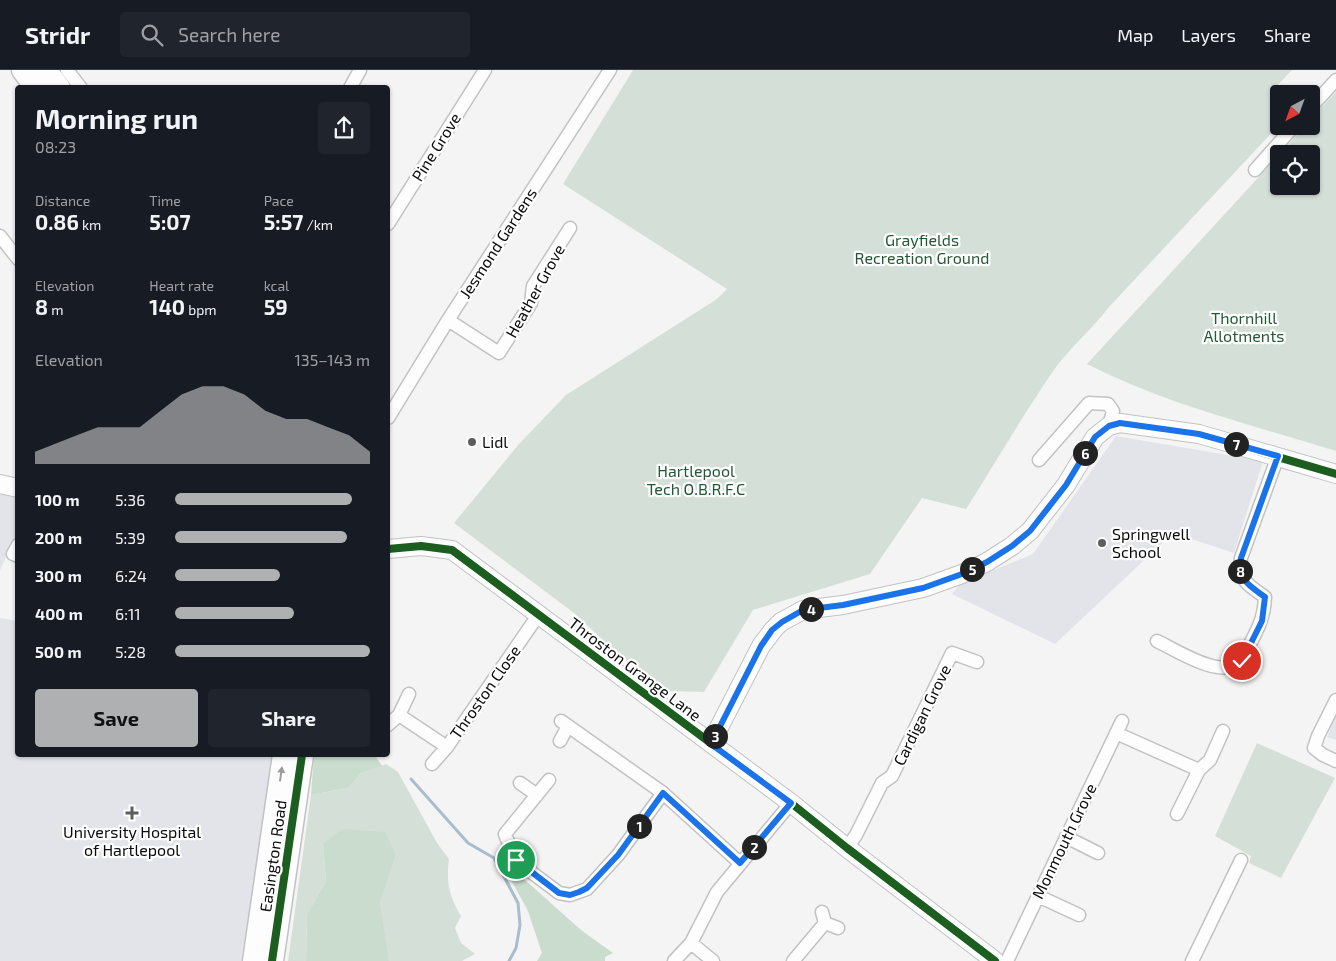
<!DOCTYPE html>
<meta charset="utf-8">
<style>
:root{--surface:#171b24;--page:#20242c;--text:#f1f3f6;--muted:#9ea1a6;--line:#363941;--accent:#aeb0b1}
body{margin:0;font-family:"Exo 2",sans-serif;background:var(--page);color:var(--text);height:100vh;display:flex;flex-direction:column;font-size:19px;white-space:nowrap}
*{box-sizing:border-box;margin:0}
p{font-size:16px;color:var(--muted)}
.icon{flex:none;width:28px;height:28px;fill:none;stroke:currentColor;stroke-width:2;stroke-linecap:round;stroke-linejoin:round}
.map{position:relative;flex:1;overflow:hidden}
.drawer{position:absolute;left:15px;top:15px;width:375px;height:672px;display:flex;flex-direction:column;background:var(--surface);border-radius:5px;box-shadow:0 1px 4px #0004}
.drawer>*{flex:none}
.needle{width:32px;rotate:221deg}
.tools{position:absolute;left:1270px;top:15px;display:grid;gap:10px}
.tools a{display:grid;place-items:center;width:50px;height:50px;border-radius:5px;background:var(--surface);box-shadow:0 1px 4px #0004;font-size:25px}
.pin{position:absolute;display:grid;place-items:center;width:42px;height:42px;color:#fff;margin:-21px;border:2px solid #fff;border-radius:50%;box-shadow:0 1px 5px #0007}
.km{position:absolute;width:25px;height:25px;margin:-12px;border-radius:50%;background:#222;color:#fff;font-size:14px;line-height:25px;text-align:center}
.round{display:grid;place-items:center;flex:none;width:52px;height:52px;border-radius:5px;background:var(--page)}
.summary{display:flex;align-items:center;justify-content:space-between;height:85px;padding:0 20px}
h1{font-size:28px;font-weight:700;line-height:38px}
.figures{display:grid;grid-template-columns:repeat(3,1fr);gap:8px;height:85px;padding:5px 20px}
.figures div{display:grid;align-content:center}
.figures b{font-size:21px;font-weight:700}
.figures small{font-size:14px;font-weight:400}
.figures p{font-size:14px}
.chart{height:140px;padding:10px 20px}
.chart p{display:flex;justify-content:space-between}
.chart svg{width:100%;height:90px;margin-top:5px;fill:var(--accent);opacity:.7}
.primary-button{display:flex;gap:10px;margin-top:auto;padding:10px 20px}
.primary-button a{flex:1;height:58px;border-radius:5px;background:var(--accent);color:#111;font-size:20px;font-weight:700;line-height:58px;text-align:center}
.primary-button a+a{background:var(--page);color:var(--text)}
ul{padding:0 20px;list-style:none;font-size:16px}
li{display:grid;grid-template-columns:80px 60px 1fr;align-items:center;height:38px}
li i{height:12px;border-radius:6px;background:var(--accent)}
header{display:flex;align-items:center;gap:30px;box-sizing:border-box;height:70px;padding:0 25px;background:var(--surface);border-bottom:1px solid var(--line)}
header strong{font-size:24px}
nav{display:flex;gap:28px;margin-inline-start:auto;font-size:18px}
.search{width:350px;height:45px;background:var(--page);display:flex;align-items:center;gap:12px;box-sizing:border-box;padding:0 18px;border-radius:5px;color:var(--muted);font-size:19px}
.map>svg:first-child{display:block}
</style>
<header>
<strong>Stridr</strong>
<div class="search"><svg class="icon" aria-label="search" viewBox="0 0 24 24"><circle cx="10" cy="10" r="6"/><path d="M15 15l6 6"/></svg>Search here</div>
<nav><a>Map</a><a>Layers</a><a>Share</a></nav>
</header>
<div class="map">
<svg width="1336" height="891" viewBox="0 0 1336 891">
<rect width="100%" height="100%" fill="#f4f4f5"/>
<path fill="#e2e4e9" d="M1116,366L1263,391L1234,483L1173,463L1055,574L952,524L960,514L1033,484Z
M0,424L18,428L17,464L0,500Z
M0,548L17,551L18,685H272L256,801L241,891H0Z
M1336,646V670L1327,667Z"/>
<path fill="#d4e0d7" d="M633,0H1292L1276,17L1283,24H1279V55L1109,237C1093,258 1072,276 1056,297C1024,343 996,392 966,439L922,428L870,504L753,540L704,622L669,621L616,582L574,543L454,453L519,374L566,325L717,229L727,219L563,114Z
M1336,22V381C1252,355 1165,334 1087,294L1279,85V116H1311V84H1280L1305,56H1311V49Z
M1257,673L1335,708L1281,808L1249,793L1251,786L1215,766Z
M386,694L398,702L437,773L449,789C446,812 449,826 461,846L455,858L461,873L475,884L462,891H389L379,832L396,785L323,774L326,811L307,844L306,891H288L311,725L348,718L361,703Z"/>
<path fill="#cadcce" d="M314,685H375L382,696L361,703L348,718L311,725Z
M342,759L385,762L396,785L380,832L389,891H306L307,844L326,811L323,774Z
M497,785L581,860L613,883L605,887V891H537L542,883L528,841Z"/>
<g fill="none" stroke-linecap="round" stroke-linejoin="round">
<path stroke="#a8bdcf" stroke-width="3" d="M411,709L468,773L494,788L518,833L520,855L516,878L509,891"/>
<defs>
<path id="street" d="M67,0L81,18
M350,18L360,0
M1311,37L1336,10
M1255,100L1294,56
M388,154L485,0
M0,166L18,189
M448,250L499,283L531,233L533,216L570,158
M388,348L448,250L610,0
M1039,390L1089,333L1108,334L1113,341L1109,356
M18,475L13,484L18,486
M1157,571C1176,580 1223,611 1241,591C1245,587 1248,579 1250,574C1259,557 1264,547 1265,527C1247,514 1239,512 1241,488L1278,386
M1336,630L1318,666L1314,678L1323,685L1336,691
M399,645L447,677L539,544
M561,651L663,723L740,793
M388,655L399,645L409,624
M1116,663L1199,700
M560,671L568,656
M432,694L447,677
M549,710L505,764L515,790L559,823L570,825L587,819L618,785L663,723
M520,713L537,725
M1177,744L1199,700L1210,690L1223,661
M1066,767L1098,783
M847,778L856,765L882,713L892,706L952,583L977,592
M1038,826L1079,845
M822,842L825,853L838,858
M691,873L713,891
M674,891L691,873L717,822L791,733
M793,891L825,853
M1007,891L1122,651
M1192,891L1241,790"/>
<path id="secondary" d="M0,414L18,418
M388,479L421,476L452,480L791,733L847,778L995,891
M711,673L761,576L773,560L781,552L803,540L843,535L923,518L962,504L987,492L1012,476L1030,461L1066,415L1095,367L1109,356L1120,353L1199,364L1336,404"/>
<path id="highway" d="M23,0L37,18
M45,0L59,18
M254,891L284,685
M272,891L302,685"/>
</defs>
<use href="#street" stroke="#c2c2c4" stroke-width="15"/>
<use href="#secondary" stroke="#c2c2c4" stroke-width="20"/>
<use href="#highway" stroke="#c2c2c4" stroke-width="25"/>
<use href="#street" stroke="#fdfdfe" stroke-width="12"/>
<use href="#secondary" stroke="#fdfdfe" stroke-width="18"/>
<use href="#highway" stroke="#fdfdfe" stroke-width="22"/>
<defs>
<path id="cycleway" d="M388,479L421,476L452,480L791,733L847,778L995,891
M711,673L761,576L773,560L781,552L803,540L843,535L923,518L962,504L987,492L1012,476L1030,461L1066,415L1095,367L1109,356L1120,353L1199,364L1336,404
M272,891L302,685"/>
</defs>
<use href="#cycleway" stroke="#fff" stroke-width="11"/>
<use href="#cycleway" stroke="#1b5e20" stroke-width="8"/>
</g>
<defs><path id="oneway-solid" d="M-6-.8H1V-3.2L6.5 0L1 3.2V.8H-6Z" transform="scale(1.25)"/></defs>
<use fill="#9c9c9d" href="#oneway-solid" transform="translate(281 704) rotate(-82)"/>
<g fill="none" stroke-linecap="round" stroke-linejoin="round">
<defs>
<path id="route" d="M516,790L559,823L570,825L579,822L587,818L618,785L663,723L740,793L791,733L711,674L761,576L772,560L782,552L803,540L843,535L923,518L962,504L987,492L1012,476L1030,461L1066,415L1095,367L1109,356L1120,353L1199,364L1278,386L1241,488C1240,512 1247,514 1265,527L1262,551L1242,591"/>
</defs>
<use href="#route" stroke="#fff" stroke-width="10"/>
<use href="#route" stroke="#1a73e8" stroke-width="6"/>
</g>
<g fill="#5d5d5d" stroke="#fff" stroke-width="2">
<circle cx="472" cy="372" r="5"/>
<circle cx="1102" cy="473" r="5"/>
<path d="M129.5 735.5h5v5h5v5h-5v5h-5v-5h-5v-5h5z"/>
</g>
<g text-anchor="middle" stroke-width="4.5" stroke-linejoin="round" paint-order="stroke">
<g font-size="16" fill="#0b0b0b" stroke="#fff">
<text transform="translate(436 77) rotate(-58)" y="6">Pine Grove</text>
<text transform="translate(498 173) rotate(-57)" y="6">Jesmond Gardens</text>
<text transform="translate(535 221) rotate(-61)" y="6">Heather Grove</text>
<text transform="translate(635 599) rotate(37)" y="6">Throston Grange Lane</text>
<text transform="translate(485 622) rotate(-55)" y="6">Throston Close</text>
<text transform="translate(922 645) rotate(-64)" y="6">Cardigan Grove</text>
<text transform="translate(1064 771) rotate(-64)" y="6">Monmouth Grove</text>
<text transform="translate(273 786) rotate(-82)" y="6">Easington Road</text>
</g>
<g font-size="16" fill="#255835" stroke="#fff">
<text x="922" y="176">Grayfields<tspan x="922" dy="18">Recreation Ground</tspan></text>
<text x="1244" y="254">Thornhill<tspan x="1244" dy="18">Allotments</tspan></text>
<text x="696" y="407">Hartlepool<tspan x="696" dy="18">Tech O.B.R.F.C</tspan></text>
</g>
<g font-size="16" fill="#0b0b0b" stroke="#fff" text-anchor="start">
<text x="482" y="378">Lidl</text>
<text x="1112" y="470">Springwell<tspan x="1112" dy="18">School</tspan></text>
<text x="132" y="768" text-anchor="middle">University Hospital<tspan x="132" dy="18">of Hartlepool</tspan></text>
</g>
</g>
</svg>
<div class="tools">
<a><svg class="needle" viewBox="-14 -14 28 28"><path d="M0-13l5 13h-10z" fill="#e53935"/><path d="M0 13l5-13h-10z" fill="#9ea1a6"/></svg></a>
<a><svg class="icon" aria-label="locate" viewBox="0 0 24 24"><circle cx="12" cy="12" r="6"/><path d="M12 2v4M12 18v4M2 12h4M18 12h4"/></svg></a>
</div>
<div class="pin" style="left:516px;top:790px;background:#1e9e55"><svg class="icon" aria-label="arrive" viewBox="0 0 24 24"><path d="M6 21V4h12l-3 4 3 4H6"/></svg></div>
<div class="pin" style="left:1242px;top:591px;background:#d93025"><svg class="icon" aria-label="check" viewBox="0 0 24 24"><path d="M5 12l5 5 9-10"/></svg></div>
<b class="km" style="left:639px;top:756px">1</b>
<b class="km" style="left:754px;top:777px">2</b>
<b class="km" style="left:715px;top:666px">3</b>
<b class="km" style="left:811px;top:539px">4</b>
<b class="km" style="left:972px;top:499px">5</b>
<b class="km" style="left:1085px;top:383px">6</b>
<b class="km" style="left:1236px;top:374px">7</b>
<b class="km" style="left:1240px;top:501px">8</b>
<section class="drawer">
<div class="summary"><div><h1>Morning run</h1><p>08:23</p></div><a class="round"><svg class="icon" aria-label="share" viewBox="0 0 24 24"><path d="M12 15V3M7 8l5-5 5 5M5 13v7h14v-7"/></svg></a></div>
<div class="figures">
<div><p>Distance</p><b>0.86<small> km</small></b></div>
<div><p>Time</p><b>5:07</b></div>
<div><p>Pace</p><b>5:57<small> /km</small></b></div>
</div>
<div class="figures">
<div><p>Elevation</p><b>8<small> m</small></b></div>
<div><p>Heart rate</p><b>140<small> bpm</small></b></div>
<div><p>kcal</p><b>59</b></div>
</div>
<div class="chart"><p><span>Elevation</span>135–143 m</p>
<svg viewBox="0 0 160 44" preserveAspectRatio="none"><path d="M0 44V38L10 34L20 30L30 26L40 26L50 26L60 18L70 10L80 6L90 6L100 10L110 18L120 22L130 22L140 26L150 30L160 38V44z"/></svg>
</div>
<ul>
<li><b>100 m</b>5:36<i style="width:91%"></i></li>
<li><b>200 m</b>5:39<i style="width:88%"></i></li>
<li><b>300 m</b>6:24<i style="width:54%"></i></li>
<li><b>400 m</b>6:11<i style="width:61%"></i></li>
<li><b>500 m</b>5:28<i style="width:100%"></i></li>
</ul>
<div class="primary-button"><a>Save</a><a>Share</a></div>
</section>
</div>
